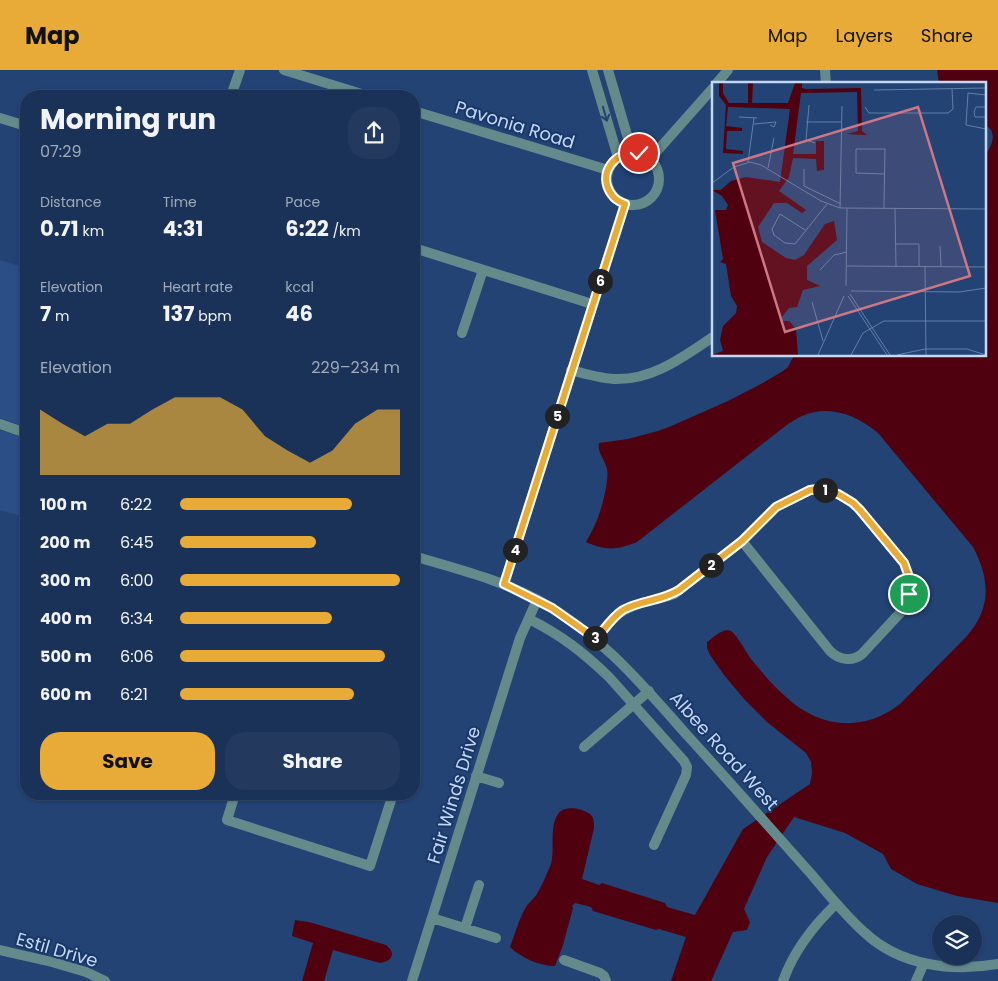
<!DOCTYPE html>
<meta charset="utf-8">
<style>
:root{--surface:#1a3258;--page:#233a5e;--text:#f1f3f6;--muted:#9faaba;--line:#384d6e;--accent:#e8ab37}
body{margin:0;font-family:Poppins,sans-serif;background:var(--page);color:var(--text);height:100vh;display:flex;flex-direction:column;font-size:19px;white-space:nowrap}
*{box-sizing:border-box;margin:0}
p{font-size:16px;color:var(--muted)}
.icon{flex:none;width:28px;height:28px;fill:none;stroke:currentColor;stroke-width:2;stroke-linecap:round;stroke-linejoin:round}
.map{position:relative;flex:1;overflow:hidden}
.sheet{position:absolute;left:20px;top:20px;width:400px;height:710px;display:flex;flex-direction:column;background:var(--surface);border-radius:20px;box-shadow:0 1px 4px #0004,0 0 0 1px var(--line)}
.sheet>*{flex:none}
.fabs{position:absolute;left:932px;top:845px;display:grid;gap:10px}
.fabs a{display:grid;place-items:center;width:50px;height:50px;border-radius:50%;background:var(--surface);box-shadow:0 1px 4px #0004,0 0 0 1px var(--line);font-size:25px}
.pin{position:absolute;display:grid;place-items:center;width:42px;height:42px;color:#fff;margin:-21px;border:2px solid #fff;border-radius:50%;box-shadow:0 1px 5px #0007}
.km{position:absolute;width:25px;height:25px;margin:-12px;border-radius:50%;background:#222;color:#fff;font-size:14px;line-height:25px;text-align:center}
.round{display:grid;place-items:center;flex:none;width:52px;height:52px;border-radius:20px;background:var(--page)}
.head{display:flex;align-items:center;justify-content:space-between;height:85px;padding:0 20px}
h1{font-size:28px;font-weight:700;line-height:38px}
.stats{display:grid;grid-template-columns:repeat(3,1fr);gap:8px;height:85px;padding:5px 20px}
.stats div{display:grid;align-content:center}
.stats b{font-size:21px;font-weight:700}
.stats small{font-size:14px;font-weight:400}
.stats p{font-size:14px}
.chart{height:140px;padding:10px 20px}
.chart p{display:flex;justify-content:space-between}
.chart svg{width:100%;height:90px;margin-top:5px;fill:var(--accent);opacity:.7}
.button{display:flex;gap:10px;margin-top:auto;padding:10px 20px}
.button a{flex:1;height:58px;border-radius:20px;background:var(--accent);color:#111;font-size:20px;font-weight:700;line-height:58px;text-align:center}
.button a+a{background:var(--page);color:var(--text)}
ul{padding:0 20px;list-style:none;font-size:16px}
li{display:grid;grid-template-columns:80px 60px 1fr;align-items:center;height:38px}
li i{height:12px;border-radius:6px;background:var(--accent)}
header{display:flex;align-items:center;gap:30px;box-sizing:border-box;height:70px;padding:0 25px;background:var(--accent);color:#111}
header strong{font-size:24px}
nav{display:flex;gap:28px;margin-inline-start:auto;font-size:18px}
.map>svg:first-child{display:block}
</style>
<header>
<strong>Map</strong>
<nav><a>Map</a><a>Layers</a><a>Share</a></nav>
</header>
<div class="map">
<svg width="998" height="911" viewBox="0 0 998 911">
<rect width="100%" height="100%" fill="#234375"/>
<path fill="#2a4e85" d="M0,190L26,198V357L0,348Z
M0,360L26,368V432L21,446L0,440Z"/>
<path fill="#500110" d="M937,0H998V833L957,826L917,814L891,799L883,784L845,763L794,747L767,787L744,839L750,852L747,860L733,862L711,911H671L686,867L659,859L656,860L593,841L591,837L575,833L572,836L573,838L563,875L555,896C540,896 521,888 510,877C515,864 519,849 526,837C529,832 535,828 538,822C543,814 547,803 551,794C555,779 549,757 558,744C565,735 581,738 590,744C594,747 594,753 594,758L582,809L599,815L602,813L665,833L667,837L695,845L743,759L810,714L812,703L811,692L806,683L767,652L744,629L724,605L710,585L707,578V572C713,568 723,557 731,561C736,564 747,583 751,589C762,602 772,615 785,626C818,658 863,663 900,634L966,567C992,538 990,509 973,477L878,363C857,345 829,334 802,346C797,348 793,351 788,354L637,472C617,480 606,481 586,472C598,451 601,441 606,418C607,411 608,405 607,399C605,390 597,382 599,373L628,369L658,361L669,357L728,331L761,314L783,301L788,297L794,285H984V86C993,76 998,60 984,55V14H939Z
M295,850L309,852L386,875C396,883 393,891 380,893L333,880L324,911H302L313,873L292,866Z"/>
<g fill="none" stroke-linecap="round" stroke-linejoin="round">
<path stroke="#648a8c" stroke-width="10" d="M284,0L368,26
M592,0L618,87
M608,0L632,82
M825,0L826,14
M716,14L728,0
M231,26L240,0
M414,41L608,100
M0,48L26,56
M607 109a26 26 0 1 1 52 0a26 26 0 1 1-52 0Z
M650,89L713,18
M414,178L592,234
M462,263L483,200
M571,300C585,304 599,308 614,309C652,311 683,287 713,267
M504,514L625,134
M529,549C561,565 583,582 609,607L684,691L687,697L686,705L654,775
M596,569C603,562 609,552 617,545C629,534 653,531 668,526L674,524L742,471L776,437L810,420C830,416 847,427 860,440L904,493L908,504L909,514V524L907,531L900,543L862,584C852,592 839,590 830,581L742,471
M584,677L649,621
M476,706L499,713
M235,724L227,750L370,796L393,724
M432,848L496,868
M465,858L479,815
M0,880L52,892L86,902L105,911
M564,890L600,903L604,906L606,911
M412,911L520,568L537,530
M783,911C794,880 813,856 836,834
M916,911L924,893"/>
<path stroke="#648a8c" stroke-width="10" d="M0,354L26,363
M414,486C456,499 499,509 538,530C600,564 641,613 686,664C729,711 770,758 812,805C829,825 845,845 864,862C900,896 952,902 998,894"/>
</g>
<defs><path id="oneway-shaft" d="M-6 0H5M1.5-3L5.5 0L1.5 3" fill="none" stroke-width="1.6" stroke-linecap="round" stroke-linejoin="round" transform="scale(1.25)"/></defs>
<use stroke="#24446e" href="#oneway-shaft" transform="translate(605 44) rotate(74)"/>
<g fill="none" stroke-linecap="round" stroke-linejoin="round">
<defs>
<path id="route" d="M639,83C615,80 596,104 612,125C615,130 620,132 625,134L504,514L552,538L596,569C604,560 612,547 623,540C641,530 662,531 679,520L742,471L776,437L810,420L819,419L838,424L853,433L860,440L904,493L908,504L909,524"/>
</defs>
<use href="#route" stroke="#fff" stroke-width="10"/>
<use href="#route" stroke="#e8ab37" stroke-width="6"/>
</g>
<g text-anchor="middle" stroke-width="4" stroke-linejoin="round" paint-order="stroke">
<g font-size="18" fill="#c4d8f6" stroke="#193869">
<text transform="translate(515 55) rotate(17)" y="6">Pavonia Road</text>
<text transform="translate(724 681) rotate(48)" y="6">Albee Road West</text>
<text transform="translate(454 725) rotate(-73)" y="6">Fair Winds Drive</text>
<text transform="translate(57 880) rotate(16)" y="6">Estil Drive</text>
</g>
</g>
<g transform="translate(712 12)">
<rect width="274" height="274" fill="#234375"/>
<path d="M7,1H11V11L17,21H36V1H41L40,21H76L83,1H90V6L94,7L149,6L150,49L155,53H152L135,52L146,49L145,10L89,11L81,72H104V59H112V88L105,89L104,77L81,76L77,95L67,109L94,128L90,131L75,121H62L46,145L50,160L74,176L83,178L92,173L113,142L122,139L125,158L95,184V198L108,204L91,208L85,225L77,226L70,235V239H77L84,247L86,273H0L11,269L8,258L11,244L24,231L25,224L19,214L14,182L8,180L11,177L3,128H14L16,123L10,114L0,108H9L19,99L34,95L68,100L78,27L16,25L14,44L30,46V49H15L14,67L31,69V72L11,71L14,23L7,14Z" fill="#500110"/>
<path fill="none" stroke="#637fa9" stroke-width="1" d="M162,8L274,6M274,13L256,11L254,43L274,47M97,23L94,58L103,61M153,25L157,31H236L241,27L240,7M274,25H264L262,30L263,35H274M27,35L45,36M94,40H130M42,42L64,40L62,45L58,43M36,80L42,36M56,86L62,56M92,87V104L129,122M0,101L22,85L38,80L49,83L109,119L128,126L274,127M128,126L130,24M172,127V120L173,67H144V91L173,92M183,127L184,184M93,148L68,132L60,147L62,153L73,161L83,162L115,122M183,162H207V184M228,164L229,184M135,184L274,185M213,184L214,273M108,188L122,173L135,170M134,204L135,127M139,209L247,210L274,206M138,212L178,273M136,214L175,273M100,220L111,259M106,273L132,214M139,273L151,251L172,239H274M185,273L213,267H255L274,273"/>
<path fill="#ce7785" fill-opacity="0.15" stroke="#ce7785" stroke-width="2.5" d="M206,25L258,194L73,250L21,81Z"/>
<rect width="274" height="274" fill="none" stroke="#c4d8f6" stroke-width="2.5"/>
</g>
</svg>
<div class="fabs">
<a><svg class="icon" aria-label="layers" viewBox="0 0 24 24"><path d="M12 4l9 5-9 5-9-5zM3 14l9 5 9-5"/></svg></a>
</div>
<div class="pin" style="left:909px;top:524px;background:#1e9e55"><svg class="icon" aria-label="arrive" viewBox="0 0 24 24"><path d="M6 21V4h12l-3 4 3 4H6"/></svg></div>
<div class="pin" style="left:639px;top:83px;background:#d93025"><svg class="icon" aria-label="check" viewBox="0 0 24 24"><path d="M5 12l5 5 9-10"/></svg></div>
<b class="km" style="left:825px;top:420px">1</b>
<b class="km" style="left:711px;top:495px">2</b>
<b class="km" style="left:595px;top:568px">3</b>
<b class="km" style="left:515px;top:480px">4</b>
<b class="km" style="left:557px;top:346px">5</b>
<b class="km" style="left:600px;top:211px">6</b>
<section class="sheet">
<div class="head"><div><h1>Morning run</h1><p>07:29</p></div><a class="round"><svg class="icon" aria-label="share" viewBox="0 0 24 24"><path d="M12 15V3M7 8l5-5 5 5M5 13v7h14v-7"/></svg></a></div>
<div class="stats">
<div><p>Distance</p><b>0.71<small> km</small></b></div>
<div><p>Time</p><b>4:31</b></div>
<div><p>Pace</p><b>6:22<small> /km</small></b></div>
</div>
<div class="stats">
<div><p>Elevation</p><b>7<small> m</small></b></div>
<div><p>Heart rate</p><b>137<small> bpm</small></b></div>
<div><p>kcal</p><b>46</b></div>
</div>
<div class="chart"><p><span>Elevation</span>229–234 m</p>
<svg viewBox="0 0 160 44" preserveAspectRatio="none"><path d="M0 44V12L10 19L20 25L30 19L40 19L50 12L60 6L70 6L80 6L90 12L100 25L110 32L120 38L130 32L140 19L150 12L160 12V44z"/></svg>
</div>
<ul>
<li><b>100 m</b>6:22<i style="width:78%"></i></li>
<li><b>200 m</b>6:45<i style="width:62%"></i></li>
<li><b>300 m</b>6:00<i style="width:100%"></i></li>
<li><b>400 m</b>6:34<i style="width:69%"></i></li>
<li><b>500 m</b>6:06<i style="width:93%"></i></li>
<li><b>600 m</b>6:21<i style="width:79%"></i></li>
</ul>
<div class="button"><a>Save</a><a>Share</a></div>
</section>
</div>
